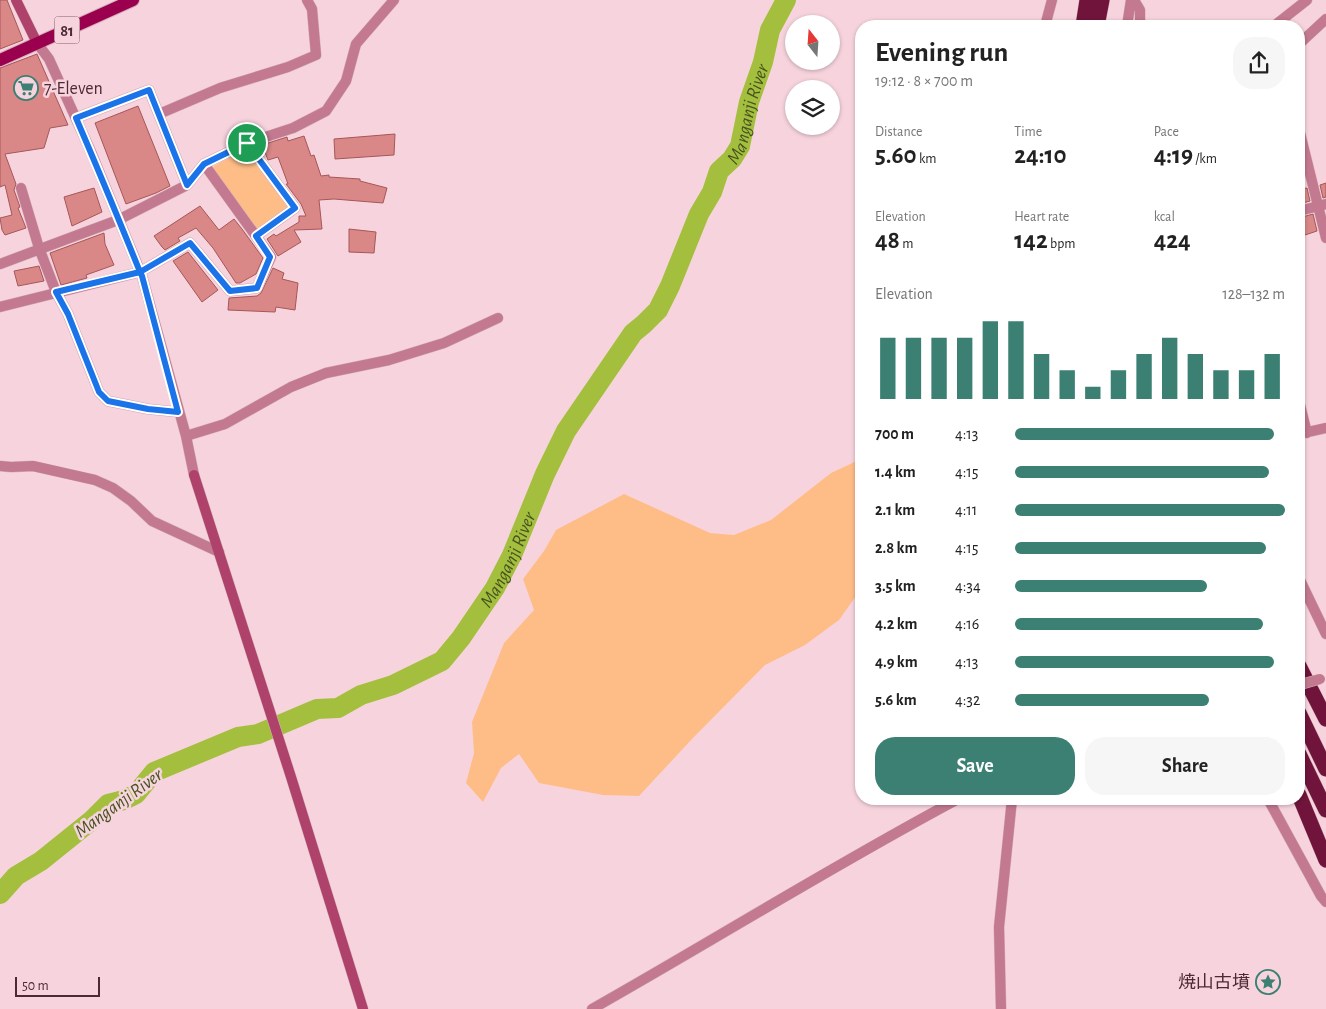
<!DOCTYPE html>
<meta charset="utf-8">
<style>
:root{--surface:#fff;--page:#f6f6f6;--text:#222;--muted:#767676;--accent:#3b8073}
body{margin:0;font-family:"Alegreya Sans","Noto Sans JP",sans-serif;background:var(--page);color:var(--text);height:100vh;display:flex;flex-direction:column;font-size:19px;white-space:nowrap}
*{box-sizing:border-box;margin:0}
p{font-size:16px;color:var(--muted)}
.icon{flex:none;width:28px;height:28px;fill:none;stroke:currentColor;stroke-width:2;stroke-linecap:round;stroke-linejoin:round}
.map{position:relative;flex:1;overflow:hidden}
.details{position:absolute;left:855px;top:20px;width:450px;height:785px;display:flex;flex-direction:column;background:var(--surface);border-radius:20px;box-shadow:0 1px 4px #0004}
.details>*{flex:none}
.needle{width:32px;rotate:343deg}
.fabs{position:absolute;left:785px;top:15px;display:grid;gap:10px}
.fabs a{display:grid;place-items:center;width:55px;height:55px;border-radius:50%;background:var(--surface);box-shadow:0 1px 4px #0004;font-size:25px}
.scale{position:absolute;left:15px;bottom:12px;width:85px;box-sizing:border-box;padding-left:5px;border:2px solid #4b2a34;border-top:0;font-size:14px;line-height:18px;white-space:nowrap;color:#4b2a34;-webkit-text-stroke:4px #f7d4dd;paint-order:stroke}
.pin{position:absolute;display:grid;place-items:center;width:42px;height:42px;color:#fff;margin:-21px;border:2px solid #fff;border-radius:50%;box-shadow:0 1px 5px #0007}
.round{display:grid;place-items:center;flex:none;width:52px;height:52px;border-radius:20px;background:var(--page)}
.summary{display:flex;align-items:center;justify-content:space-between;height:85px;padding:0 20px}
h1{font-size:28px;font-weight:600;line-height:38px}
.metrics{display:grid;grid-template-columns:repeat(3,1fr);gap:8px;height:85px;padding:5px 20px}
.metrics div{display:grid;align-content:center}
.metrics b{font-size:25px;font-weight:600}
.metrics small{font-size:14px;font-weight:400}
.metrics p{font-size:14px}
.chart{height:140px;padding:10px 20px}
.chart p{display:flex;justify-content:space-between}
.chart svg{width:100%;height:90px;margin-top:5px;stroke:var(--accent);stroke-width:6}
.primary-button{display:flex;gap:10px;margin-top:auto;padding:10px 20px}
.primary-button a{flex:1;height:58px;border-radius:20px;background:var(--accent);color:#fff;font-size:20px;font-weight:600;line-height:58px;text-align:center}
.primary-button a+a{background:var(--page);color:var(--text)}
ul{padding:0 20px;list-style:none;font-size:16px}
li{display:grid;grid-template-columns:80px 60px 1fr;align-items:center;height:38px}
li i{height:12px;border-radius:6px;background:var(--accent)}
.map>svg:first-child{display:block}
</style>
<div class="map">
<svg width="1326" height="1009" viewBox="0 0 1326 1009">
<rect width="100%" height="100%" fill="#f7d4dd"/>
<path fill="#febd87" d="M245,148L290,207L256,229L211,168Z
M861,459V589L839,620L805,645L765,665L692,739L639,796L603,795L539,783L519,754L501,768L483,802L466,783L474,753L472,722L504,643L534,610L523,579L544,551L556,530L624,494L710,533L734,535L771,520L831,473Z"/>
<g fill="none" stroke-linecap="round" stroke-linejoin="round">
<path stroke="#a4bf3e" stroke-width="20" id="s1" d="M0,894L16,876L41,861L92,820L108,804L124,800L136,794L154,772L238,737L258,734L317,709L338,708L361,695L393,685L442,661L461,638L495,588L512,555L545,474L566,431L633,333L644,324L658,310L670,286L699,214L712,192L719,171L732,159L740,146L749,102L763,62L770,30L786,0"/>
</g>
<path fill="#da8787" stroke="#a55758" d="M0,0H7L23,40L0,49Z
M37,54L68,125L50,128L44,148L5,154L16,184L14,190L20,207L18,208L26,228L5,235L2,230L0,218L12,215L5,185L0,187V68Z
M138,106L170,186L156,193L126,204L95,123Z
M395,134L394,155L335,159L334,139Z
M304,136L311,156L314,155L321,176L329,175V177L360,179V181L387,188L383,203L334,199L319,200L322,229L294,230L301,242L278,256L267,239L274,234L276,236L299,222V216H306L301,204L286,184H288L278,157L268,160L262,145L287,137L288,141Z
M1326,183V197L1323,198L1320,185Z
M94,188L102,212L72,226L64,197Z
M1307,188L1310,201L1299,204V190Z
M200,206L219,230L234,219L242,229L263,258L256,274L240,283H236L213,248L196,228L178,238L180,241L165,250L162,247L154,236Z
M1313,214L1317,231L1299,237V218Z
M349,229L376,232L374,253L349,252Z
M104,233L105,244L114,265L86,275L87,278L61,285L50,253Z
M188,252L218,290L202,302L173,261Z
M39,266L44,281L18,286L14,271Z
M273,268L284,273L282,279L298,283L295,310L276,307L275,312L228,310L229,298L257,296L261,293Z"/>
<g fill="none" stroke-linecap="round" stroke-linejoin="round">
<defs>
<path id="street" d="M1134,0L1140,10V26
M1045,26L1052,0
M1127,26L1131,0
M1274,26L1307,0
M37,43L49,59L91,152L142,276L186,436L194,475
M1299,44L1326,19
M159,114L220,88L288,67L316,55L312,9L307,0
M1299,129L1326,238
M247,143L293,128L326,111L346,81L356,44L394,0
M187,185L204,164
M21,188L39,248L56,292L68,314L99,392L108,401L148,409L178,412
M1299,211L1326,204
M0,264L118,220L187,185L149,90L76,118
M0,307L140,272L190,243L230,291L257,288L271,257L204,164L247,143L295,208L256,236
M1299,401L1307,433
M1299,434L1326,428
M186,436L225,424L291,387L326,373L389,360L444,343L498,318
M0,466L11,467L33,466L95,480L113,488L131,501L152,521L219,552
M1299,578L1326,634
M1268,799L1321,896L1326,902
M592,1009C714,940 834,865 958,799
M1001,1009L999,927L1012,799"/>
<path id="secondary" d="M16,0L37,43
M194,475L291,777L363,1009"/>
<path id="primary" d="M0,60L133,0"/>
<path id="highway" d="M1083,26L1087,0
M1097,26L1102,0
M1299,666L1326,719
M1299,713L1326,769
M1299,754L1326,810
M1299,795L1326,860"/>
</defs>
<use href="#street" stroke="#d5b2bb" stroke-width="11"/>
<use href="#secondary" stroke="#d5b2bb" stroke-width="11"/>
<use href="#primary" stroke="#d5b2bb" stroke-width="14"/>
<use href="#highway" stroke="#d5b2bb" stroke-width="16"/>
<use href="#street" stroke="#c37990" stroke-width="10"/>
<use href="#secondary" stroke="#ae426a" stroke-width="10"/>
<use href="#primary" stroke="#9b004f" stroke-width="12"/>
<use href="#highway" stroke="#70143b" stroke-width="15"/>
<defs>
<path id="street-bridge" d="M1299,685L1320,679"/>
</defs>
<use href="#street-bridge" stroke="#d5b2bb" stroke-width="11" stroke-linecap="butt"/>
<use href="#street-bridge" stroke="#c37990" stroke-width="10"/>
</g>
<g fill="none" stroke-linecap="round" stroke-linejoin="round">
<defs>
<path id="route" d="M247,143L204,164L187,185L149,90L76,118C98,169 119,220 140,272L142,276L178,412L148,409L108,401L99,392L68,314L56,292L140,272L190,243L230,291L257,288L270,257L256,236L295,208L247,143"/>
</defs>
<use href="#route" stroke="#fff" stroke-width="10"/>
<use href="#route" stroke="#1a73e8" stroke-width="6"/>
</g>
<defs>
<symbol id="supermarket-ring" viewBox="-11 -11 22 22"><circle r="9.5" fill="#f7d4dd" stroke="#3b8073" stroke-width="1.5"/><path d="M-6-5.5h2.5l.6 2H6L4.5 2H-2.5L-4.4-4H-6ZM-1.5 3.2a1.3 1.3 0 1 0 .1 0ZM3 3.2a1.3 1.3 0 1 0 .1 0Z" fill="#3b8073"/></symbol>
<symbol id="sight-ring" viewBox="-11 -11 22 22"><circle r="9.5" fill="#f7d4dd" stroke="#3b8073" stroke-width="1.5"/><path d="M0-6L1.8-2.2L6-1.7L2.9 1.2L3.7 5.4L0 3.3L-3.7 5.4L-2.9 1.2L-6-1.7L-1.8-2.2Z" fill="#3b8073"/></symbol>
</defs>
<g fill-rule="evenodd">
<use href="#supermarket-ring" x="12" y="74" width="28" height="28"/>
<use href="#sight-ring" x="1254" y="968" width="28" height="28"/>
</g>
<g text-anchor="middle" stroke-width="5" stroke-linejoin="round" paint-order="stroke">
<rect fill="#f7d4dd" stroke="#7f5d67" stroke-width="1" x="54.5" y="16.5" width="25" height="27" rx="4"/>
<g font-size="16" font-weight="bold" fill="#4b2a34">
<text x="67" y="36">81</text>
</g>
<g font-size="18" fill="#4b2a34" stroke="#f7d4dd" text-anchor="start">
<text x="44" y="94">7-Eleven</text>
<text x="1250" y="988" text-anchor="end">焼山古墳</text>
</g>
<g font-size="19" font-style="italic" fill="#465220" stroke="#f7d4dd">
<text dy="7" stroke="none"><textPath href="#s1" startOffset="1144">Manganji River</textPath></text>
<text dy="7" stroke="none"><textPath href="#s1" startOffset="632">Manganji River</textPath></text>
<text transform="translate(118 802) rotate(-36)" y="7">Manganji River</text>
</g>
</g>
</svg>
<div class="fabs">
<a><svg class="needle" viewBox="-14 -14 28 28"><path d="M0-13l5 13h-10z" fill="#e53935"/><path d="M0 13l5-13h-10z" fill="#767676"/></svg></a>
<a><svg class="icon" aria-label="layers" viewBox="0 0 24 24"><path d="M12 4l9 5-9 5-9-5zM3 14l9 5 9-5"/></svg></a>
</div>
<div class="scale">50 m</div>
<div class="pin" style="left:247px;top:143px;background:#1e9e55"><svg class="icon" aria-label="arrive" viewBox="0 0 24 24"><path d="M6 21V4h12l-3 4 3 4H6"/></svg></div>
<section class="details">
<div class="summary"><div><h1>Evening run</h1><p>19:12 · 8 × 700 m</p></div><a class="round"><svg class="icon" aria-label="share" viewBox="0 0 24 24"><path d="M12 15V3M7 8l5-5 5 5M5 13v7h14v-7"/></svg></a></div>
<div class="metrics">
<div><p>Distance</p><b>5.60<small> km</small></b></div>
<div><p>Time</p><b>24:10</b></div>
<div><p>Pace</p><b>4:19<small> /km</small></b></div>
</div>
<div class="metrics">
<div><p>Elevation</p><b>48<small> m</small></b></div>
<div><p>Heart rate</p><b>142<small> bpm</small></b></div>
<div><p>kcal</p><b>424</b></div>
</div>
<div class="chart"><p><span>Elevation</span>128–132 m</p>
<svg viewBox="0 0 160 44" preserveAspectRatio="none"><path d="M5 44V14M15 44V14M25 44V14M35 44V14M45 44V6M55 44V6M65 44V22M75 44V30M85 44V38M95 44V30M105 44V22M115 44V14M125 44V22M135 44V30M145 44V30M155 44V22"/></svg>
</div>
<ul>
<li><b>700 m</b>4:13<i style="width:96%"></i></li>
<li><b>1.4 km</b>4:15<i style="width:94%"></i></li>
<li><b>2.1 km</b>4:11<i style="width:100%"></i></li>
<li><b>2.8 km</b>4:15<i style="width:93%"></i></li>
<li><b>3.5 km</b>4:34<i style="width:71%"></i></li>
<li><b>4.2 km</b>4:16<i style="width:92%"></i></li>
<li><b>4.9 km</b>4:13<i style="width:96%"></i></li>
<li><b>5.6 km</b>4:32<i style="width:72%"></i></li>
</ul>
<div class="primary-button"><a>Save</a><a>Share</a></div>
</section>
</div>
